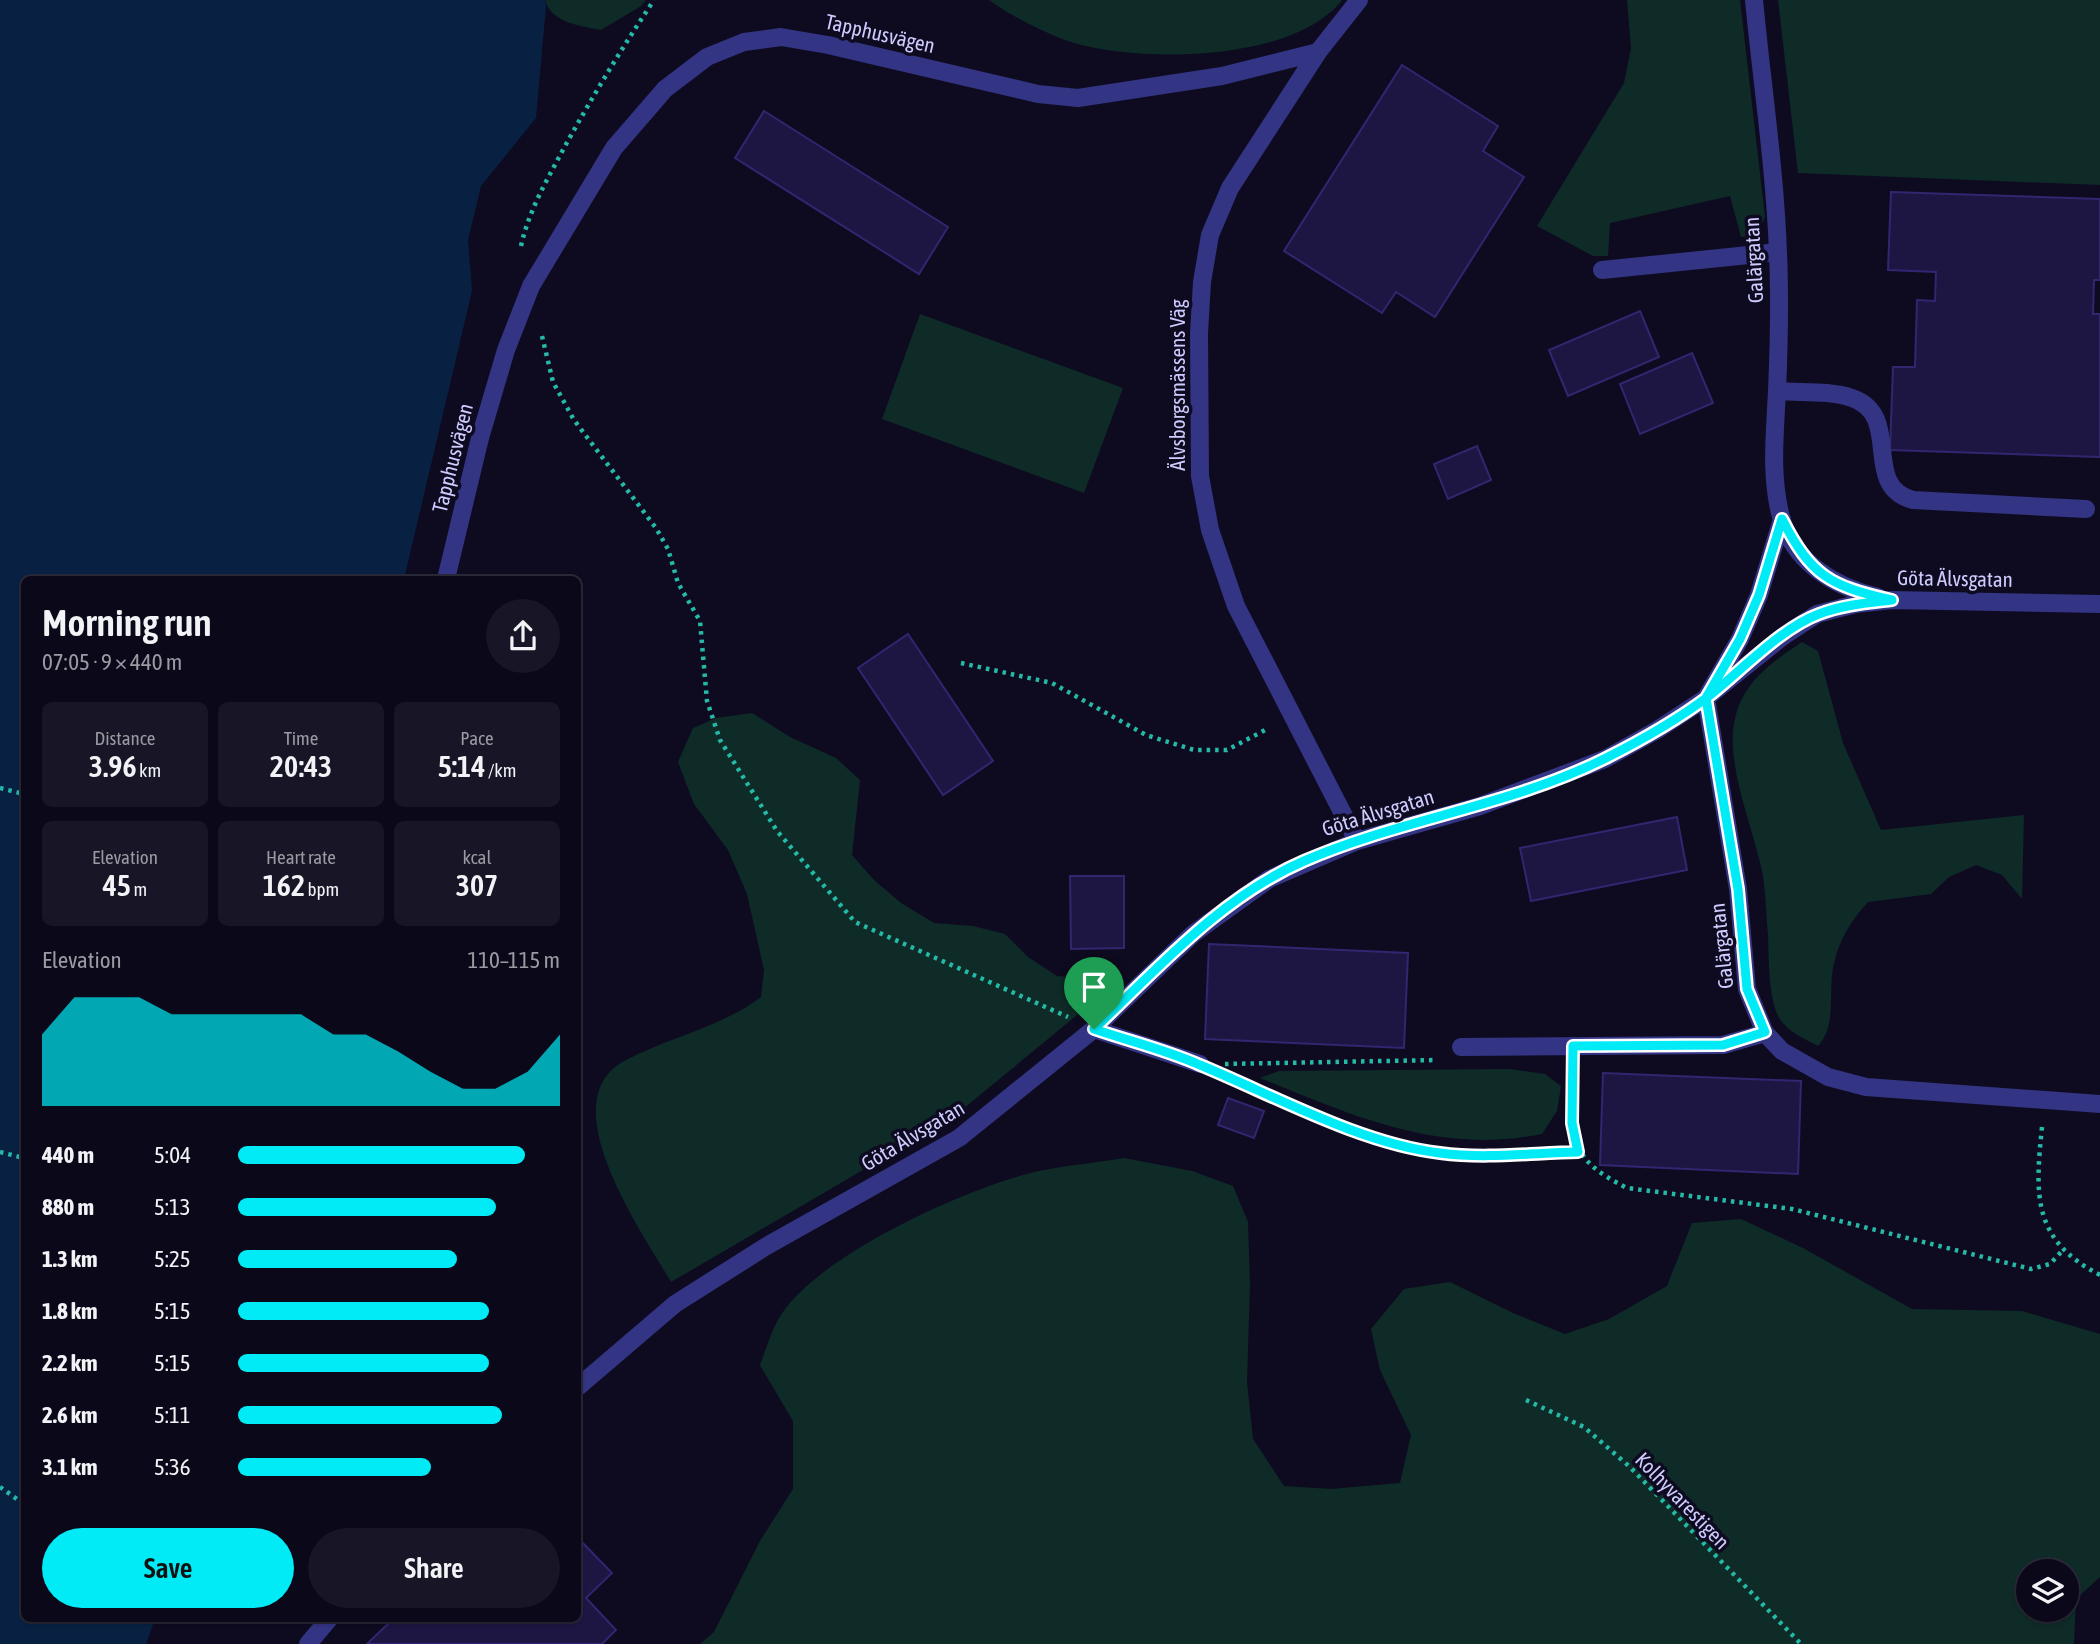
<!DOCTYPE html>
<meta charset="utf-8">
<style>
:root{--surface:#0a0819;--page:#181626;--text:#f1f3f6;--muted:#999aa2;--line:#2a2938;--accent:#00ebf6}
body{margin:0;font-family:"Asap Condensed",sans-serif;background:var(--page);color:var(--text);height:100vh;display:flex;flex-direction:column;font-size:26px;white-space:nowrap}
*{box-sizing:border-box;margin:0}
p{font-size:23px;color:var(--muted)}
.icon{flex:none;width:38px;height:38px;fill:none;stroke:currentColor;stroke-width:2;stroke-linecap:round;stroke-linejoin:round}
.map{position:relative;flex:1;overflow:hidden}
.drawer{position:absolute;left:21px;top:576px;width:560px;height:1046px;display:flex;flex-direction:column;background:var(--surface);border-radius:10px;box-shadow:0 2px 5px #0004,0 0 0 2px var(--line)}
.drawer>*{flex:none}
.tools{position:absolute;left:2016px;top:1559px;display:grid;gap:14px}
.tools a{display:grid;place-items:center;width:63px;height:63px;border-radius:50%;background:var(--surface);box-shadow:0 2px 5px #0004,0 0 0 2px var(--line);font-size:35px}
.pin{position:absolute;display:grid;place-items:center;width:60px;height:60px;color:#fff;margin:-72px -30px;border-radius:50% 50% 50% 0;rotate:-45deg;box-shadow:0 0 7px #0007}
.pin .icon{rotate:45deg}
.round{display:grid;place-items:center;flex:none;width:74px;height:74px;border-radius:37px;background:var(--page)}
.head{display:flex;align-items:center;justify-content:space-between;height:119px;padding:0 21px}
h1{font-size:38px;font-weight:600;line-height:52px}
.figures{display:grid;grid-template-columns:repeat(3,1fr);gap:10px;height:119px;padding:7px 21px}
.figures div{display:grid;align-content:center;border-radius:10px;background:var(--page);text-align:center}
.figures b{font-size:30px;font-weight:600}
.figures small{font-size:19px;font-weight:400}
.figures p{font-size:19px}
.chart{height:196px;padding:14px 21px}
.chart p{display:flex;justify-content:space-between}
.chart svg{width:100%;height:126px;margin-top:7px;fill:var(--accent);opacity:.7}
.primary-button{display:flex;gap:14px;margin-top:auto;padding:14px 21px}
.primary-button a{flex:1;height:80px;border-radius:42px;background:var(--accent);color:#111;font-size:28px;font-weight:600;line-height:80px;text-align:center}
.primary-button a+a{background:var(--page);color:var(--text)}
ul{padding:0 21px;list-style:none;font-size:23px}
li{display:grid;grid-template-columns:112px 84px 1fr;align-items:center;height:52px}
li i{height:18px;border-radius:9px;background:var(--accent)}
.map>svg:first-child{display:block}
</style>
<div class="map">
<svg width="2100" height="1644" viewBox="0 0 2100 1644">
<rect width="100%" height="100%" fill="#0e0b21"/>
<path fill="#0e2b28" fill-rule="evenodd" d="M545,0H646L641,6L601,30C581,26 551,23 545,0Z
M989,0H1342C1294,62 1143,63 1074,43C1050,36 1009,15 989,0Z
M1627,0H1740L1765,217C1759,230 1756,236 1741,237L1730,196L1610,223L1608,256H1593L1537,226L1624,83L1631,48Z
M1778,0H2100V185L1798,173Z
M920,314L1123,388L1084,493L882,419Z
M1802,642L1818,651L1843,743L1881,830L2024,815L2022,899L2002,875L1976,865L1949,877L1931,894L1868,902C1851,921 1840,938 1834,963C1827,990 1838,1024 1818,1046C1805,1039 1788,1032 1780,1019C1768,1001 1769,956 1768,935C1766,914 1766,892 1762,871C1753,826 1723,760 1736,715C1745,680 1774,661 1802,642Z
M752,713L790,737L836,758L860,780L852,855L874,880L901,903L934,923L973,926L1005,934L1028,957L1057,976L1083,978L1105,992L952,1118L671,1282C643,1233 548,1100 626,1060C670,1037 721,1027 761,997L764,970L747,894L728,850L694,804L678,762L693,728L716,718Z
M1509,1069L1545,1074L1561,1086L1557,1111L1542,1134C1439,1155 1353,1116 1260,1078L1279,1071Z
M1124,1158L1192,1171L1233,1186L1248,1222L1250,1284L1247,1382L1253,1439L1284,1486L1331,1489L1400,1483L1411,1435L1380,1370L1371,1329L1404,1289L1450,1282L1513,1313L1565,1334L1609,1319L1667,1286L1692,1223L1741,1219L1803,1248L1912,1309L2022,1311L2100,1334V1577L2076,1599L2074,1644H700L714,1632L760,1541L793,1489V1421L760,1365C766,1350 770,1334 778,1320C812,1257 970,1186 1039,1171C1067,1165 1096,1163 1124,1158ZM2028,1572H2067V1610H2028Z"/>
<path fill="#082143" d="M0,0H545L546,6L536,118L481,186L468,240L472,291L404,579H24V1619H155L146,1644H0Z"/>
<path fill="#1d1643" stroke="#312670" stroke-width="2" d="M1402,65L1498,126L1483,151L1524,177L1435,317L1396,292L1382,313L1284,251Z
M764,111L948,227L919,274L735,158Z
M1891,192L2100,199V280H2094L2093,314H2100V457L1890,450L1893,367H1915L1917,300L1935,301L1936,272L1888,270Z
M1640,311L1659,357L1568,396L1549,350Z
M1692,353L1713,403L1640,434L1620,384Z
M1477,446L1491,480L1448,499L1434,464Z
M908,634L993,761L943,795L858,668Z
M1677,817L1687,870L1531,901L1520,848Z
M1070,876H1124V948L1071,949Z
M1209,944L1408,953L1404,1048L1205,1039Z
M1603,1073L1801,1081L1798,1174L1600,1165Z
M1228,1098L1264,1111L1254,1138L1218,1125Z
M578,1538L612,1573L586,1598L616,1630L602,1644H367L393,1619H578Z"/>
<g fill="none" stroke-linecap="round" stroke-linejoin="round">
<path stroke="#25b9a7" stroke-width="4.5" stroke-dasharray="3.5 5" stroke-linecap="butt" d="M521,246C529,210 547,180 564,148C592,97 622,48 654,0
M542,336L553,382L574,420L656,528L668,549L678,583L700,621L707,701L720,740L777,831L855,922L1068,1017
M961,663L1052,683L1146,735L1194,750H1227L1269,728
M0,788L24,794
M1225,1064L1437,1060
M1573,1071C1572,1134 1564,1157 1627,1188L1792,1209L2031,1269L2050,1264L2062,1251
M1223,1076L1262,1095L1395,1144L1437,1153L1471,1156L1578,1152
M2042,1127C2035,1195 2032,1240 2100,1275
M0,1152L24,1158
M1526,1400L1584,1427L1630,1467L1801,1644
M0,1487L24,1504"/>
<path stroke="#333483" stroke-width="18" d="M1754,0C1762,84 1775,169 1778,253C1780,299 1779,345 1777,391C1775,433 1770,476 1781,517C1794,563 1835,587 1878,597
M1318,52L1230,188L1210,235L1202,282L1199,333L1200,476L1210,530L1236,606L1357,841
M1602,270L1778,252
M1777,391C1801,393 1829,390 1852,398C1904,416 1860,486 1913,500L2086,509
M1782,519L1759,595L1740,639L1706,698L1738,889L1747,989L1765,1033L1782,1051L1828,1077L1866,1087L2100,1104
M446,579L480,438L506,350L531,286L614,148L665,89L707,57L744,42L781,37L828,45L1038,94L1078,98L1222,76L1318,52L1359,0
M1094,1029L1200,1064
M1461,1047L1723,1045L1765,1033
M578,1387L675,1304L765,1247L959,1138L1094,1029L1193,934L1269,879L1357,841L1480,806L1605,759L1657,730L1706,698L1782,637L1817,614L1856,604L1892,600L2100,604
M308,1644L329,1619"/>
</g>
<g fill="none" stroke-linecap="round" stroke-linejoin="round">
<defs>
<path id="route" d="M1094,1029C1129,1041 1166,1050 1200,1065C1273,1095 1361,1144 1440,1153C1485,1159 1532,1153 1578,1152L1572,1123L1573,1046L1723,1045L1765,1032L1747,989L1738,889L1706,698L1740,639L1759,595L1782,519C1811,576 1830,586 1892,600C1867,603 1842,605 1819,614C1781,628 1741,671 1709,696C1677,720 1640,741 1604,759C1509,806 1401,819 1304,861C1221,897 1158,968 1094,1029"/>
</defs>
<use href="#route" stroke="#fff" stroke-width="14"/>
<use href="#route" stroke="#00ebf6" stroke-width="9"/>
</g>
<g text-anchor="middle" stroke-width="7" stroke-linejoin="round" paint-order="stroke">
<g font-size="21" fill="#cecbff" stroke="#0e0b21">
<text transform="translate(880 34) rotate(13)" y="7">Tapphusvägen</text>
<text transform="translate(1754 260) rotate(-93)" y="7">Galärgatan</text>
<text transform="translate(1178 385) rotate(-90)" y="7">Älvsborgsmässens Väg</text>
<text transform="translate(453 458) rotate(-76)" y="7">Tapphusvägen</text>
<text transform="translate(1955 579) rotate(1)" y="7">Göta Älvsgatan</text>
<text transform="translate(1378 813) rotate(-17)" y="7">Göta Älvsgatan</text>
<text transform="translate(1722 946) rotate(-96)" y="7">Galärgatan</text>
<text transform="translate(913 1136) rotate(-31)" y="7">Göta Älvsgatan</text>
<text transform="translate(1682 1501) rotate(46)" y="7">Kolhyvarestigen</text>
</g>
</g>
</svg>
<div class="tools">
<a><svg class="icon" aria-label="layers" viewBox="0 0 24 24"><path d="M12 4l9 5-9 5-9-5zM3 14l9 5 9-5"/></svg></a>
</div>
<div class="pin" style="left:1094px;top:1029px;background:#1e9e55"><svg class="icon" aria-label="arrive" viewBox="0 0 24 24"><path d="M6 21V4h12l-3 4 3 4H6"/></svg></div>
<section class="drawer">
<div class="head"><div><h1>Morning run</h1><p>07:05 · 9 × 440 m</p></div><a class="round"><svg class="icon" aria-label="share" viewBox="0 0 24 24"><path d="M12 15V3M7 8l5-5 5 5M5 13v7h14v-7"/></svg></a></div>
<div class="figures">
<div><p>Distance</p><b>3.96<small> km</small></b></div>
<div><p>Time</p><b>20:43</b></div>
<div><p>Pace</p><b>5:14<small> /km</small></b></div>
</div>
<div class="figures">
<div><p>Elevation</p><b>45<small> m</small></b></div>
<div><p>Heart rate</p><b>162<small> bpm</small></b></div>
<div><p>kcal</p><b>307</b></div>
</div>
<div class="chart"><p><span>Elevation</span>110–115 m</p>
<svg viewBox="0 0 160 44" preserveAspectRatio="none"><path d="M0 44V19L10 6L20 6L30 6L40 12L50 12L60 12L70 12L80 12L90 19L100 19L110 25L120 32L130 38L140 38L150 32L160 19V44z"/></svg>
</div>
<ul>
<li><b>440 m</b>5:04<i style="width:89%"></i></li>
<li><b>880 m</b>5:13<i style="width:80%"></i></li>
<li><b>1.3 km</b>5:25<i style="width:68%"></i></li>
<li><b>1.8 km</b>5:15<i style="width:78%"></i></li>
<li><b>2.2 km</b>5:15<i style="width:78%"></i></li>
<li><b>2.6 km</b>5:11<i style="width:82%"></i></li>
<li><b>3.1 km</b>5:36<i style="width:60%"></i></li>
</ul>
<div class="primary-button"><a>Save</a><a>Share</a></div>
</section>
</div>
